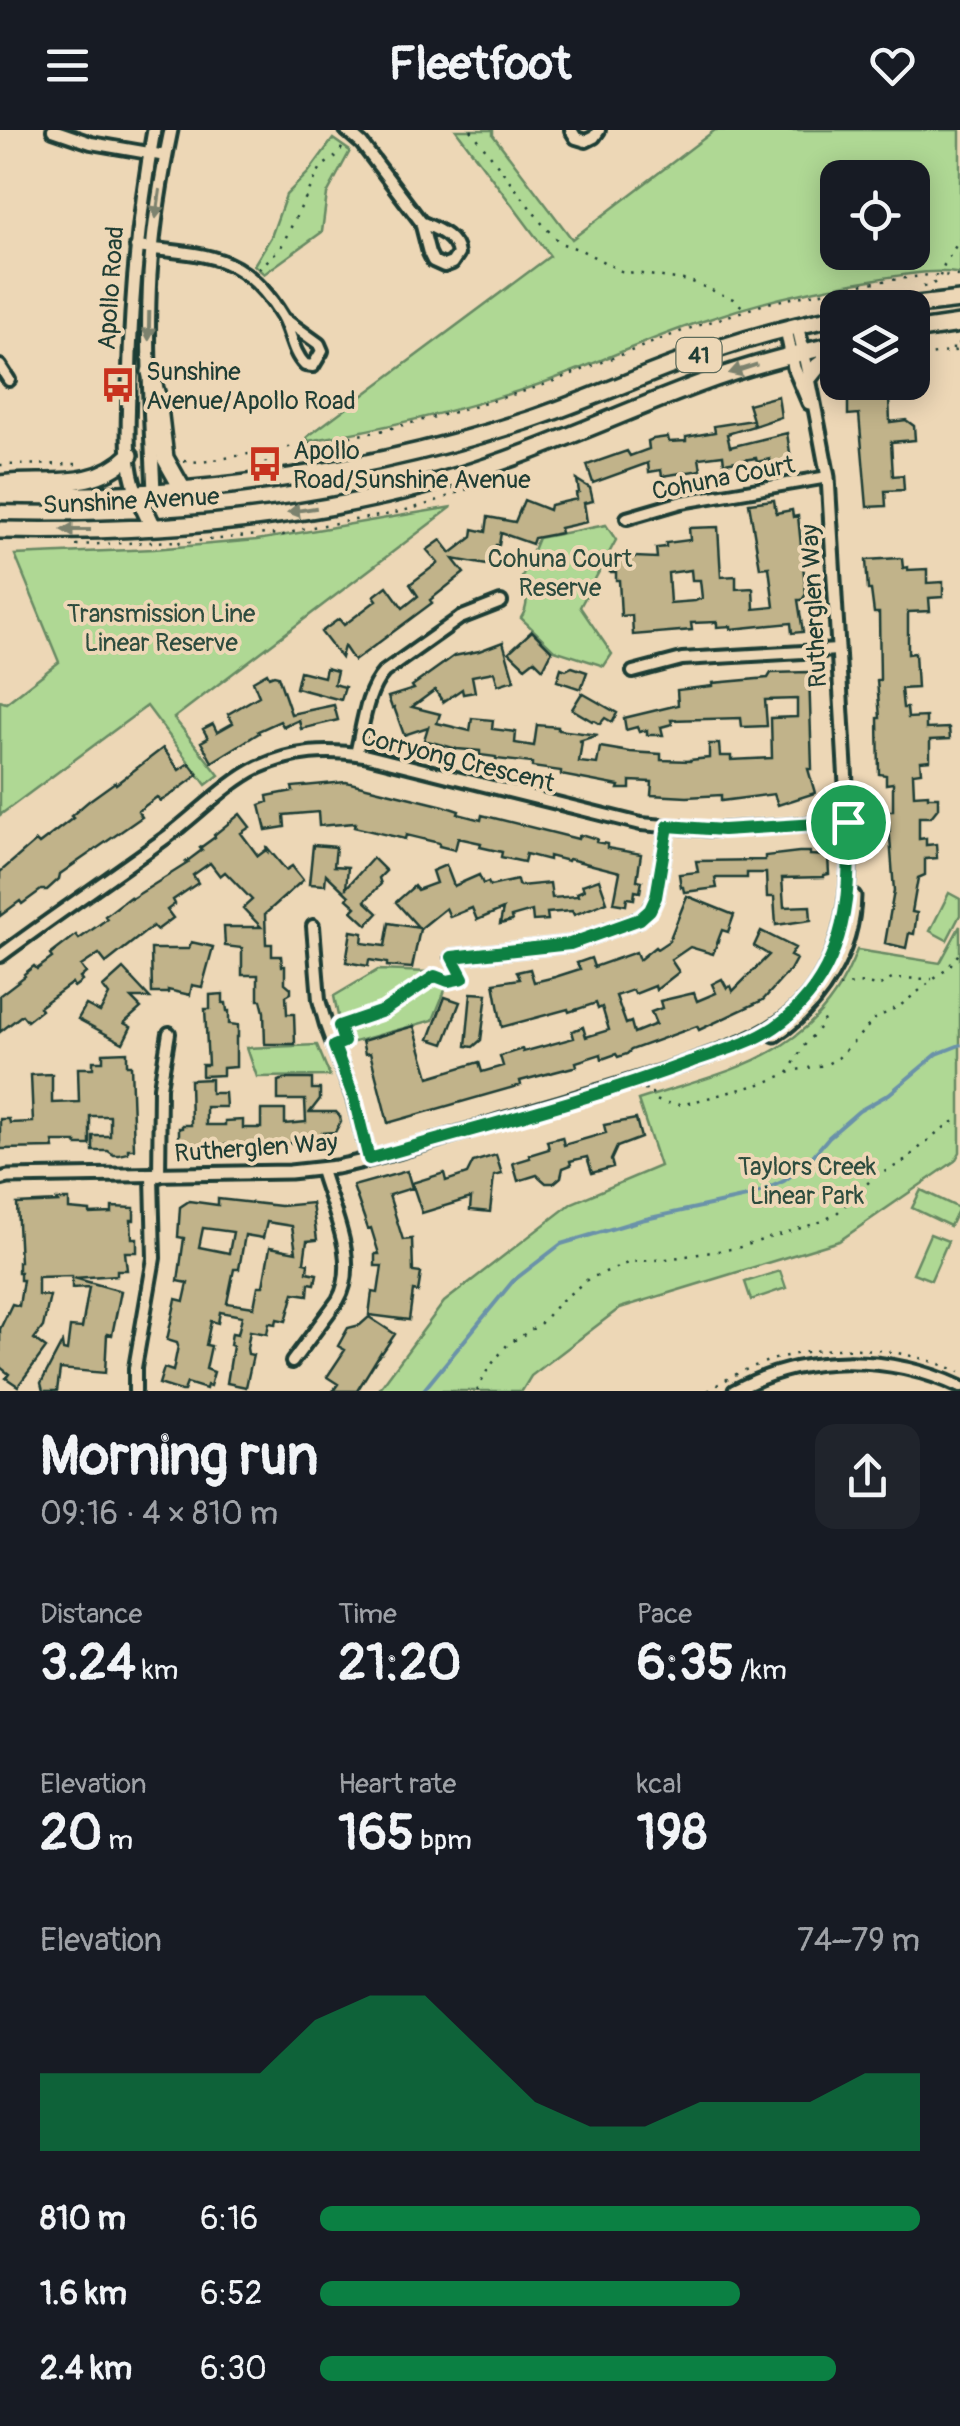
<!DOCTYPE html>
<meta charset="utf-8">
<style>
:root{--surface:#171b24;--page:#20242c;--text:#f1f3f6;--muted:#9ea1a6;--accent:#0b8043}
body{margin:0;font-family:Pangolin,sans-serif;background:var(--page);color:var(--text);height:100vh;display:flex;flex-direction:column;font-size:38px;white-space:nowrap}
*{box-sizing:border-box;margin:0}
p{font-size:32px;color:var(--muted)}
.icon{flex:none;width:55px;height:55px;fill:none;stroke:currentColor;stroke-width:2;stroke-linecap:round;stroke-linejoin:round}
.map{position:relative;height:1261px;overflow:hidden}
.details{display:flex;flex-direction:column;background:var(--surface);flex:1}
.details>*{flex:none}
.fabs{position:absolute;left:820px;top:30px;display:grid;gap:20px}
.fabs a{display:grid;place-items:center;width:110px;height:110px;border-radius:20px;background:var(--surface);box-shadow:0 5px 25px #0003;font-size:50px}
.pin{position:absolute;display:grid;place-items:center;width:85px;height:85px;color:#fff;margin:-42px;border:5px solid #fff;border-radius:50%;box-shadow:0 2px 10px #0007}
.round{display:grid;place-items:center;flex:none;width:105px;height:105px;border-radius:20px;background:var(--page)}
.overview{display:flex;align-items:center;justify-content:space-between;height:170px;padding:0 40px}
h1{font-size:55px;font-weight:700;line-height:75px}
.metrics{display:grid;grid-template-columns:repeat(3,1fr);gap:15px;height:170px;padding:10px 40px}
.metrics div{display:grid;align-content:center}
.metrics b{font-size:50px;font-weight:700}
.metrics small{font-size:28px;font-weight:400}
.metrics p{font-size:28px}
.chart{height:280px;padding:20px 40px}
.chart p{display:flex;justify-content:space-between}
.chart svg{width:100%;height:180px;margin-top:10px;fill:var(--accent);opacity:.7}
ul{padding:0 40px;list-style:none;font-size:32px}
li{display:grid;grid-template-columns:160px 120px 1fr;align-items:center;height:75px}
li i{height:25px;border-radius:12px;background:var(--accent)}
header{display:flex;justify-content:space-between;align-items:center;height:130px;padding:0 40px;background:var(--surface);font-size:45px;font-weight:700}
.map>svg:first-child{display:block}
</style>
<header><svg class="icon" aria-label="menu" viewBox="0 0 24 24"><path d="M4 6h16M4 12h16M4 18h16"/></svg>Fleetfoot<svg class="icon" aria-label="heart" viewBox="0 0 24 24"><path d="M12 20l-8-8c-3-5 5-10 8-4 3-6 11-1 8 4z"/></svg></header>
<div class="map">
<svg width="960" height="1261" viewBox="0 0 960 1261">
<rect width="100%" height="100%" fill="#edd7b6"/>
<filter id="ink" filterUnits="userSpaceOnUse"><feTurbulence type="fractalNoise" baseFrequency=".01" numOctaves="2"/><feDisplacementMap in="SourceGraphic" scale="20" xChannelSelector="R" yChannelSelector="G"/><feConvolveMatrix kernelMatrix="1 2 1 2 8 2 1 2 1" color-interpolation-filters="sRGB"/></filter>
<g filter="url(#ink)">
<path fill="#afd894" stroke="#678a64" stroke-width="2.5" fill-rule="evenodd" d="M456,0H493V5L572,109L715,0H960V144C935,138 903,145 877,149C817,158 758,172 700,192C644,210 592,236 537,255C462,280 385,298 308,311L307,307L550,126ZM838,48H912V122H838Z
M333,9L350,21L327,64L322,102L264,144L254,135L271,107L286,65L308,43Z
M452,377L174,588L219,645L206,655L147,576L0,685V571L6,573L59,532L15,425L154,419L257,410Z
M606,395L616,410L580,477L612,524L604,536L554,520L521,488C529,476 528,464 520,452L538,408Z
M949,763L960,769V785L947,810L930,801Z
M960,796V1022L955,1031L839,1111L620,1178L531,1246L522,1261H378L444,1172L572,1073L660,1036L638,970C733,939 818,926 857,820L940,833Z
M378,840L429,842L436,848L448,853L433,890L347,914L338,886L334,866Z
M317,915L330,946L257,947L247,918Z
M921,1060L959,1078L950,1096L912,1078Z
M930,1104L948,1111L931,1150L913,1143Z
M780,1141L786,1158L751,1170L745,1152Z"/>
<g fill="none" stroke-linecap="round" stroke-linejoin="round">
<path stroke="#6b92a9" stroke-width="4" d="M423,1261L513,1151L561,1114L641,1090L751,1066L784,1051L806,1034L829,1007L859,981L889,964L937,924L960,915"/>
</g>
<path fill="#c1b38a" stroke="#1f3d34" stroke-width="2.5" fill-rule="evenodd" d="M871,252H909L910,264L889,268L890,292L906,290L914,296L915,310L891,312L893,346L903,345L904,360L885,361L886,376L867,377L859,284L848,285V270H863L862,255H871Z
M778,266L781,287L754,296L753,291L754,296L727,304L730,317L787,303L792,336L781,338L780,333L771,335L770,329L757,332L756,328L724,333L723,325L699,328L701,340L662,346L661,340L649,342L648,333L593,353L587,335L627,321L630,326L649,319L648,311L653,309L668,307L669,312L686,311V307L715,302L714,296L753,290L748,274Z
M577,350L590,358L593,371L584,373L587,392L560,398L561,403L534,408L532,414L501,403L499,415H496L495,425L489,424L487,435L453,429L464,443L430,470L432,473L354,531L344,516L341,528L321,502L339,489L344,495L377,470L374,466L387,456L403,478L418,466L410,454L438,433L427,420L441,410L451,423L472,407L473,399L486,402L488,387L515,392L524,370L549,380L550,375L577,369L576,363L579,362Z
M774,370L776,383L792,380L793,387L798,386L806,464L802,470H798L803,502L792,503L791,493L731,499V496L717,497V492L691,493L692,500L633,505L632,485L621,486L619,450H616V442H610L612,426L657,428L656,418L666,417V413L690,410L689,398L718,397L721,447L736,446V459L753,458L754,479L774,477L769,437L760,438L749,373ZM691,440L692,450H700L702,468L695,471L670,473L668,443Z
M900,428L902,429L903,438L908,437V440L927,439V453L943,452V467L929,468L930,481L908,482V524L915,523L917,558L901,559L903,578H907L908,588L926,587V599L949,598L950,609L930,610V630L920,631L921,642L913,643L914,665L928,664V667H938V678L931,687H919V709L926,708V715L936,714L937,728L925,729V745L918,748L912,782L917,783L914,804L909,803L906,818L885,813L894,761L888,681H893V653L886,654V645L879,644L878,588H880L877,550H880L879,483H874L871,460H868L866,430Z
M532,501L552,521L543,539L534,530L525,537L509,522Z
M503,512L514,550L498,555L494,542L472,546L475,562L463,564L462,559L443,572L435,560L412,577L440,584L437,593L470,601L472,588L493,590L492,599L516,602L515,613L534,616L537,595L558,597V600L598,605L579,611H582L579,632L597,634L600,617L630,622L661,624V630L690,631V630L709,628V614H719L720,626H731V630L772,628L771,588L797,587V569L765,570L767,596L742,597L741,588L671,590L672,594L661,597L663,605H647V600L639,602L637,597L626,600L624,588L678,575L677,560L713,556V553L768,548L771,543L809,542L812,639H808L815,663L778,675L774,664L721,671V665L687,667L651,665L652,652L630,651V659H618L619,656L561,645V641L532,637V633L496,629V627L480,625V621L457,619L424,610L428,597L404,605L394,577L392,578L388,567L414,559L412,556L454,526L479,521Z
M572,537L587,542L581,559L557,551L561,538L566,540Z
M326,538L337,541L334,554L345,557L341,570L296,558L300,541L324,547Z
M267,543L269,547L274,545L278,546L291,584L334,575L338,590L301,599L299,590L286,596L287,594L283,596L280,591L258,601L259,603L212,632L201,612L208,608L203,599L213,594L217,602L233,593L228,584L259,566L253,551Z
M582,563L617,583L612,592L605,588L600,594L593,590L592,591L572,579Z
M163,618L179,640L189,633L198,645L172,664L161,671L157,667L138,681L142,687L60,744L59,749L47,760H41L22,774L20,771L0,786V742L36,711L39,714L73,688L71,686L90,670L115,652L116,654Z
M346,652L444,676L459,681L458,684L481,690L482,685L578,709L579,706L584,705L597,709L596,712L607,714V718L641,724L637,750L642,751L640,762L635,761L634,769L627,768L626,775L614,773L620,742L569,729L568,731L549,726V730L526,724L524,732L501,727L502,722L480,717L481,713L458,708L455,720L439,716V713L406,705L405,709L354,697L355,693L319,696L318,682L284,685L285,697L266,700L260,675L268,672L267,666L293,661L292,657Z
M240,684L250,697L241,703L258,726L266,720L267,721L266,716L286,740L292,736L303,750L265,784L266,814H272V826H281L282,836H285V853L291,858V863L286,866L287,884H294L295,914H265L264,882L261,870H258V845H242V818L225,816L224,797H261L243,778L252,770L225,742L220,746L210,733L193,745L198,753L173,770L175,774L167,780L173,788L157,800L153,796L106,833L99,824L81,836L86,843L80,848L82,851L74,857L72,853L39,877L41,880L27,891L22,885L0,902V865L25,846L24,844L34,836L37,839L52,828L50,825L76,805L79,809L107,789L105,786L130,767L131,769L188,733L186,732L202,720L200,718L215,707L214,705Z
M313,715L336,717L334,736L348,737L346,758L373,728L386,741L379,748L381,754L365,771L378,783L367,795L352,781L356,777L347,769L349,766L326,744L325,755L309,754Z
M799,722H810V725L828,726L829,744L824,745V747L782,748L784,777L810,776L811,790L776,795L774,767H767L766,743H747V748H715L717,758L684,762L683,757H681L679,744L698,742L696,731L765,730V726Z
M446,735L454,756L479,745L483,754L488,752L490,756L517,750L518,755L520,756L550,753L552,768L578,766L577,763L584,760L582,755L599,749L607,772L574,785L572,781L547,783L548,790L533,791L532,781L511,787L512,791L500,794L503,779L477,790L472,778L450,787L446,778L420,799L412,838L387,836V833L369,830L368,836L346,832L351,801L363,803L362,813L385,816L389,793L419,798L396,772L414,756L417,760L436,753L432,741Z
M687,766L734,785L728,802L722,800L713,824L690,817L671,830L679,842L656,860L655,856L635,864L633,860L616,866L626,894L631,892L634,903L656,894L651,882L662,878L660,871L694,863L697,871L716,863L712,854L722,849L727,858L731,856L733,861L769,825L754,816L761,801L795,818L790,826L796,829L790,840L763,870L699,900L697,896L631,920L627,924L618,927L616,924L602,929L601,924L576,932L577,936L520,951L521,955L388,993L370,923L365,924L362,911L414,896L429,947L479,932L482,942L503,936L500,926L522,919L523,922L574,908L572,901L583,897L586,907L609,900L602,877L598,879L596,873L569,882L568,879L502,897L494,853L520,849L517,842L530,839L534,852L555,847L580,839L577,833L591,828L594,837L636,822L639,830L655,817L657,819L669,811Z
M191,812L213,817L202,857L192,855L190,865L168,860V863H152L151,819H189Z
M123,839L150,868H131L141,878L124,893L131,897L123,913L78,889L86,875L100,882L109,865L103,857Z
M471,863L487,864L481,910L473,917L466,916Z
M223,864V873H226L227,881H229V894L238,895V907H236V937L223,938V945L202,946V935H208L205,879H210V865Z
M445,867L460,872L444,914L429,909Z
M127,922V935H131L134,1019H128V1023L119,1025H114L108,1021H93V1006H110V986H90V1015H77L76,1012H53L54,1018L0,1019V989H9L10,993L33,992L31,945L52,944V973L79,972L78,938H93V931H103V923Z
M211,949V963H225L226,977H206V995H225V991L243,990V998H261V980H285V994L306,992L305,970H278V951L285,949H312V959H320V969L310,982H336L340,986L341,991L335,1002L322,1003L323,1011L314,1013L183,1015V1010L179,1011V998H182V995H191L190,950Z
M636,989L641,1008L617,1017L611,1030L613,1037L592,1043L587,1027L570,1031L571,1035L563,1038L561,1047L554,1053H546L537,1045L518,1051L513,1033L530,1028L529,1025L549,1019L547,1011L562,1007L564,1015L606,1003L604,995Z
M496,1025L502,1044L494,1046L490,1082L470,1080L471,1068L422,1083L412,1053L444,1043L446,1051L467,1044L473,1032Z
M407,1041L412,1058L389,1065L403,1110L412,1109L413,1142L421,1143L418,1162L413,1161L409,1190L369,1185L372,1162L378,1163L382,1136H375V1124H379L371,1098L368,1099L353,1056Z
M218,1069L280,1076L312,1073L317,1110L307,1111L304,1132L308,1133L307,1142L317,1144L315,1154L309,1153L308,1165L294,1163L286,1191L277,1189L276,1194L269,1193L267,1204L250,1201L247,1218L248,1224L253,1225L246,1257L227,1253L233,1216L230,1215L232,1203L238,1204L242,1186L220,1182L218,1193L211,1191L206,1215L211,1216L206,1239L214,1242L210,1256L207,1255L206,1259L187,1253L184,1261H181L159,1254L164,1238L173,1241L178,1216L177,1213L167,1210L176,1169L184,1171L188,1153L178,1151L184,1108L178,1107L180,1077L189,1071L218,1075ZM267,1092L292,1096L296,1122L270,1117L263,1156H258L254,1177L227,1173L234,1139H239L245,1105L263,1108ZM203,1098L233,1102L229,1123L199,1117Z
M57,1070H69V1079L90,1081V1084L112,1083V1077L134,1078V1090H131L132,1108H137V1122H125L127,1140H117V1145L74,1148L121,1161L112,1205L107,1204L105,1243L60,1239L57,1261H43L41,1253L62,1213L63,1220L67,1221L70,1197L82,1198L89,1157L72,1158V1146L38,1147V1165L50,1166L43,1197L34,1209L46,1218L18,1256L6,1248L9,1244L0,1237V1199L12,1174L19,1176L23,1150H20V1142H18V1132H20L17,1074L58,1072Z
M369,1187L395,1204L382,1223L381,1222L357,1261H333L338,1254L327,1247L345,1220L338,1216L348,1198L360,1195Z"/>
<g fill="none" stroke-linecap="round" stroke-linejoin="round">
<defs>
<path id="minor" d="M53,0L91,13L166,26
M346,0L362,14L421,92L429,123L433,131L444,136L452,133L458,124C456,106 436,99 421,92
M571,0L576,8L586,11L594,7L599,0
M136,117C203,125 243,121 282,186C291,202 292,222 305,235L313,236L322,221L319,214L283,188
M0,236L9,250
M627,388L682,372L828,347
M633,542L682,529L838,520
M356,624C363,597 365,563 384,542L460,488L501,472
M313,796L319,870L326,895L353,968L369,1029
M0,826C55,785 112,747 168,706C196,685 229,651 259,637C294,621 327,619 364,625L641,694L713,700L848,692
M452,827L570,814L640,789L649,780L656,767L668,696
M159,1046L160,957L169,903
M292,1232L338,1170C360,1132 332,1079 321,1040
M135,1261V1238L154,1128L152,1046
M734,1261C803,1223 889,1224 960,1257"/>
<path id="tertiary" d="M797,195C810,246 818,296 828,347L850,722
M786,199L794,238L809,273
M154,362C151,290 146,217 150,145C153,97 161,48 171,0
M137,363C124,330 129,290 129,255C131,167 138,87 154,0
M775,905C821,875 853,821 854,766
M0,1049L8,1047L290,1042L336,1037C396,1025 454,1004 512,987C575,968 639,951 701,928C738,914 772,904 800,875C841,832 848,775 850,719"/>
<path id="primary" d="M891,178L960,170
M912,201L960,194
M150,242L158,269L165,328L183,360
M810,246L818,236L838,221
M0,354C46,348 93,362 130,325
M137,363L153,397
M0,365C179,370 359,345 529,290C594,268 656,239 720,218C759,205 798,195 838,187
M0,400C153,403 311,391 458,346C540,321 618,284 699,254C744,237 790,225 838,214"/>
</defs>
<use href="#minor" stroke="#1f3d34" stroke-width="18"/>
<use href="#tertiary" stroke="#1f3d34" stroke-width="19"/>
<use href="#primary" stroke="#1f3d34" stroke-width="22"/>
<path stroke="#1f3d34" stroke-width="2.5" stroke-dasharray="2.5 8" stroke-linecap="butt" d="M471,0L544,96L560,113L581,120L621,141L690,151L733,169L745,179
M259,139L281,117L321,37L338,25L344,14L346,16
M923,157L933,154L939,149L944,135L960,109
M953,220V214L960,213
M912,228L960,220
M184,331L202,332L376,302L466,279L541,256L685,200L768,173L861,154L929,145L960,146
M254,334L277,331L275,320
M0,335L83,334
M179,411L180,413L267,404L283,405L306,398L391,384L425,375L500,347
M76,415L178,411
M839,857L858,853L878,856L894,848L932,849
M339,896L383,881L435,846L448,851L463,848L457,837
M788,943L803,917L824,892L820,883
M645,958L647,964L652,963L654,969L661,972L681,975L764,953L796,940L825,935L838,928L875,889L901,875L948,838L960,822
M477,1261L488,1239L507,1215L539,1195L561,1171L588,1149L630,1132L667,1129L737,1118L823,1091L837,1083L873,1048L903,1032L940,1000L960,988
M708,1261C781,1210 880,1207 960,1242"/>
<use href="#minor" stroke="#edd7b6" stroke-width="10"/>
<use href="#tertiary" stroke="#edd7b6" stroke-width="11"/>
<use href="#primary" stroke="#edd7b6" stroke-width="15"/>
</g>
<defs><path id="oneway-solid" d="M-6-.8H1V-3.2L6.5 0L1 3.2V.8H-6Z" transform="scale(2.5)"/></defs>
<g fill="#7c826e">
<use href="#oneway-solid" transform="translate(158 74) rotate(98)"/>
<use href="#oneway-solid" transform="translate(149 196) rotate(91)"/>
<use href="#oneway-solid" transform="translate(743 239) rotate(162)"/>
<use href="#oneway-solid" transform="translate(302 380) rotate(171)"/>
<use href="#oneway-solid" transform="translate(76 400) rotate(180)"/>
</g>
</g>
<g fill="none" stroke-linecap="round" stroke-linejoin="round" filter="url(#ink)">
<defs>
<path id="route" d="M848,692C851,752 848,817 808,866C799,877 787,889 775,897C750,914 718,922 690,932C586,971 476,998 369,1029L354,968L334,916L344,912L339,896L383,881L435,846L448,851L463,848L452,827L570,814L640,789L650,780L656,767L668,696L723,700Z"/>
</defs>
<use href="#route" stroke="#fff" stroke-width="20"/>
<use href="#route" stroke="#0b8043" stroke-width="12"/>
</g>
<defs>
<symbol id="bus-bare" viewBox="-9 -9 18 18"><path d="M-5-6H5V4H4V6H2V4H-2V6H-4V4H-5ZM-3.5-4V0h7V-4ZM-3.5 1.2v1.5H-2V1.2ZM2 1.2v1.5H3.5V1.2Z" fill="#c8321e" stroke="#edd7b6" stroke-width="2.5" paint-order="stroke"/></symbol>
</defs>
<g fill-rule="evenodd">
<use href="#bus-bare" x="93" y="230" width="50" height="50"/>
<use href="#bus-bare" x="240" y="309" width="50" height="50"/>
</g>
<g text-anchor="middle" stroke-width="8" stroke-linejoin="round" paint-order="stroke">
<rect fill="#edd7b6" stroke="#5d6b5b" stroke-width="2.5" x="676.5" y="208" width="45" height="34" rx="8"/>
<g font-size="22" font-weight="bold" fill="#1f3d34">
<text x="699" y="233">41</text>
</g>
<g font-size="25" fill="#1f3d34" stroke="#edd7b6">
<text transform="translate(110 158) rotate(-86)" y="9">Apollo Road</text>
<text transform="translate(723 347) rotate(-11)" y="9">Cohuna Court</text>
<text transform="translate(131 370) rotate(-3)" y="9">Sunshine Avenue</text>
<text transform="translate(813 476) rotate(-93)" y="9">Rutherglen Way</text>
<text transform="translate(458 629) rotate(14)" y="9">Corryong Crescent</text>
<text transform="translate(256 1017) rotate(-4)" y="9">Rutherglen Way</text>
</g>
<g font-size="25" fill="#1f3d34" stroke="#edd7b6" text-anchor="start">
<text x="146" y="250">Sunshine<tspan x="146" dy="29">Avenue/Apollo Road</tspan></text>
<text x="293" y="329">Apollo<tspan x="293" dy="29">Road/Sunshine Avenue</tspan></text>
</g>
<g font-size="25" fill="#2d4c3e" stroke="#edd7b6">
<text x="560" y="437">Cohuna Court<tspan x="560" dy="29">Reserve</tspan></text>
<text x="161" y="492">Transmission Line<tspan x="161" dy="29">Linear Reserve</tspan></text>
<text x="807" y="1045">Taylors Creek<tspan x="807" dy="29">Linear Park</tspan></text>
</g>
</g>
</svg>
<div class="fabs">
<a><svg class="icon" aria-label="locate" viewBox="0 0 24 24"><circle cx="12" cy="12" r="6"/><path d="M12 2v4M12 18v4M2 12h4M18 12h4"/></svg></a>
<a><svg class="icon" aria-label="layers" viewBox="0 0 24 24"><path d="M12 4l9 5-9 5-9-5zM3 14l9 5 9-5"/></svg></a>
</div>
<div class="pin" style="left:848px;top:692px;background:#1e9e55"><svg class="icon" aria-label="arrive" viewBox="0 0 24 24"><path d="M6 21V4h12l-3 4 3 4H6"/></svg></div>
</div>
<section class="details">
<div class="overview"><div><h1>Morning run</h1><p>09:16 · 4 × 810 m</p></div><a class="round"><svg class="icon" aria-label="share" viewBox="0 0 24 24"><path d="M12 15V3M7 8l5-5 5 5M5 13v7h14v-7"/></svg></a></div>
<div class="metrics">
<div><p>Distance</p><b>3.24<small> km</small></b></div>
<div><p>Time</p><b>21:20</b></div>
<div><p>Pace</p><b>6:35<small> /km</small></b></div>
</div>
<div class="metrics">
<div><p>Elevation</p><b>20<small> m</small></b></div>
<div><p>Heart rate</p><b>165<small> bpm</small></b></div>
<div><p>kcal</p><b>198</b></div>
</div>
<div class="chart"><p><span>Elevation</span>74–79 m</p>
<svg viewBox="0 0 160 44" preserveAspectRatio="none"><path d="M0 44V25L10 25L20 25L30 25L40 25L50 12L60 6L70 6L80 19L90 32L100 38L110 38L120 32L130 32L140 32L150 25L160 25V44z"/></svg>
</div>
<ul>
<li><b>810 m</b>6:16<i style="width:100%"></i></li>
<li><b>1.6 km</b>6:52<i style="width:70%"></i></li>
<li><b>2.4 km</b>6:30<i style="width:86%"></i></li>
</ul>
</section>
